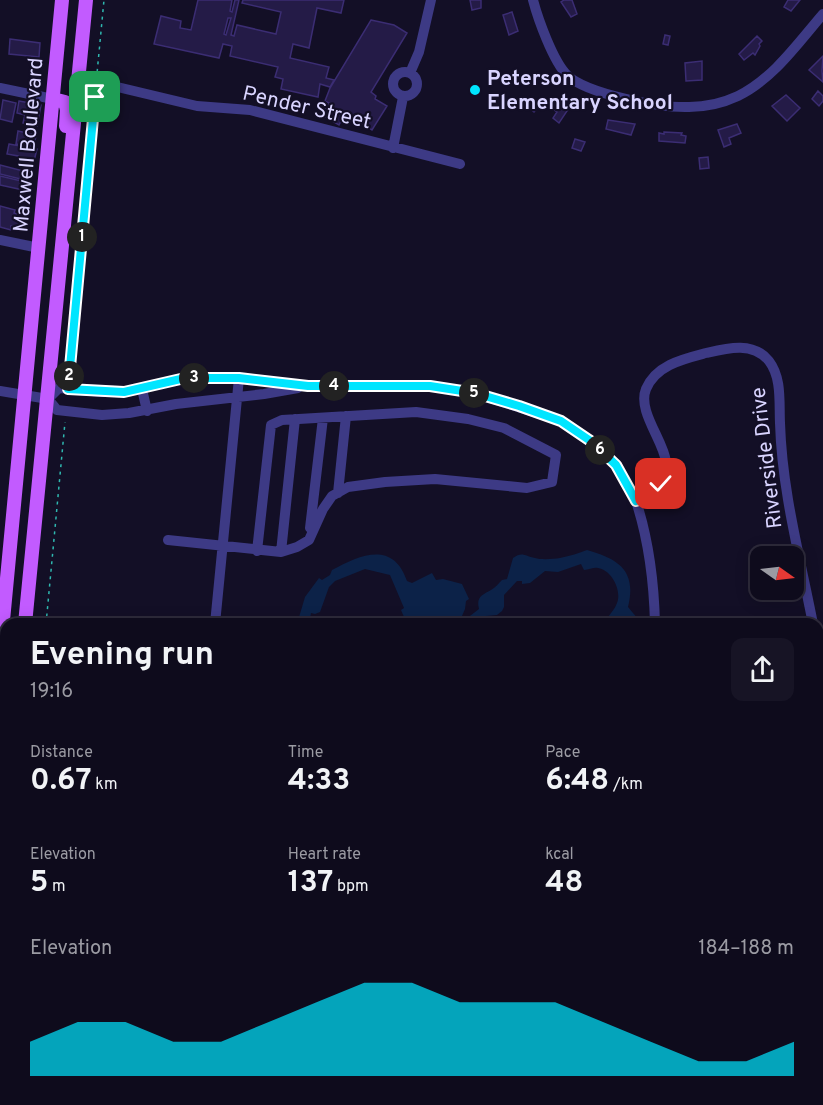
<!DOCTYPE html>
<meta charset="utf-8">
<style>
:root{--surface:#0e0b1c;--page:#171425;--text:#f1f3f6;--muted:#9b9ba3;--line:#2e2b3b;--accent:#00e5ff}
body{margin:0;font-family:Overpass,sans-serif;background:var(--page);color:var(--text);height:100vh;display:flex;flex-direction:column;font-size:22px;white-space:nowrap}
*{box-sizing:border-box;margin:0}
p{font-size:20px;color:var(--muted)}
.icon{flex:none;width:33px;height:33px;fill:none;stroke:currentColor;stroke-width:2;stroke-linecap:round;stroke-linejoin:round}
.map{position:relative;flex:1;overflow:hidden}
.sheet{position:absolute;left:0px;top:618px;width:824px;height:488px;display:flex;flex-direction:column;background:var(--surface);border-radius:18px 18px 0 0;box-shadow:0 3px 15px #0003,0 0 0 2px var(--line)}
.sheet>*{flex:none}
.needle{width:39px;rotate:104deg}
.tools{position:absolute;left:750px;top:546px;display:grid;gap:12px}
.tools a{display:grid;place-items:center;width:54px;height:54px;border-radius:12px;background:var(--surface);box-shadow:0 3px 15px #0003,0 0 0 2px var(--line);font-size:30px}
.pin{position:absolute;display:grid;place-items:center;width:51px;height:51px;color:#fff;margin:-26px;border-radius:12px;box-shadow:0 3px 9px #0006}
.km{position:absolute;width:30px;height:30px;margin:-15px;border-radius:50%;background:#222;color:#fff;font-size:16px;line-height:30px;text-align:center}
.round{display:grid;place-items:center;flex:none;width:63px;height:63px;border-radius:12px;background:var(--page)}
.headline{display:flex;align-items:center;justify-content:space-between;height:102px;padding:0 30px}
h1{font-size:33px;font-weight:700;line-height:45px}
.stats{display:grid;grid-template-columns:repeat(3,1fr);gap:9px;height:102px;padding:6px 30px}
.stats div{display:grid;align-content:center}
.stats b{font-size:30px;font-weight:700}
.stats small{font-size:16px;font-weight:400}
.stats p{font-size:16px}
.chart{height:168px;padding:12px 30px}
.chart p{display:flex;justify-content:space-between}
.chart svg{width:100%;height:108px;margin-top:6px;fill:var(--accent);opacity:.7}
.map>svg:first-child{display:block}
</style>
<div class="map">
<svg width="823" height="1105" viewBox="0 0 823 1105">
<rect width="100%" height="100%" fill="#130f26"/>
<path fill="#0c2248" d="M587,550C619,559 637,571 628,607L638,619L636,624H607C607,614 614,612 617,603C622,591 612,570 598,568C594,567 589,570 584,570L581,564L558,572L545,571L530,583L522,584V581H517L504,595V607L502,611L497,615L486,616L476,624H407L401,610L404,608L390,575L365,569L335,581L329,587L320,612L315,614L311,613L309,624H297L305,597L319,578L322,580L330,575L332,570C360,555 393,540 407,581L412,583L432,573L436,580L443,579L462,584L469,599L466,601L465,609L462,616L466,619L479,609C476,597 482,595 491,590C495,588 499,583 502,580L507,579L513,558C522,551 525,556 535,558C541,560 554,559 560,558C570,556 579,553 587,550Z
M823,911V1105H446L457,1100H818V914Z"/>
<path fill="#241b47" stroke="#3b2d73" stroke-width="1.5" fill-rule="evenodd" d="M198,0H232L230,11L232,12L235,0H239L231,35L234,36L237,25L276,34L281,12L242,3L243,0H344L341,13L317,8L309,48L293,44L290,58L329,67L326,78L334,80L330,87L320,84L318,97L281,89L283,79L275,77L278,67L230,56L232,46L223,44L219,58L154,44L161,16L181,21L180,28L191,30ZM228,18H231L226,35L224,34Z
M470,0H481V8L472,10Z
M564,0H572L577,14L571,17L561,2Z
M788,0H800L791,11L784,7Z
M512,12L518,31L509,35L503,15Z
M371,20L394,25L407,33L371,92L376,96L375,99L387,106L372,130L352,117L350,122L343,117L339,125L322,115L329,103L325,101L330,88Z
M665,35L670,36L668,45L663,44Z
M757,36L762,41L759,44L760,46L755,55L753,53L744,60L739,54Z
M10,39L40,43L39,57L9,54Z
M823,56L822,71L823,82L809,70Z
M702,61V80L686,81L685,63Z
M818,91L823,96V101L819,106L812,99Z
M786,95L800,108L787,121L772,106Z
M552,97L569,108L559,123L553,118L557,112L547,105Z
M3,100L16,103L12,122L0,119Z
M19,101L41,105L37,126L23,123L25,115L17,113Z
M535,101L539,105L534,112L529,108Z
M608,120L635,124L631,135L606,129Z
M737,124L741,133L729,138L731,144L724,147L718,130Z
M18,131L36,135L34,147L16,144Z
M664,132L682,133L681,135L686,136L685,143L659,141V133L664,134Z
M575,139L585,142L581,151L572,148Z
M9,144L37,149L34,161L18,159V156L7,154Z
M708,157L709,168L700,169L699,158Z
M0,165L31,173L29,181L0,174Z
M0,176L30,183L28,191L0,185Z
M0,206L15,210L14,213L26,217L24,228L11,226V230L0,227Z"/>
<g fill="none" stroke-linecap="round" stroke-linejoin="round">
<path stroke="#2fb8b0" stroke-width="1.5" stroke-dasharray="3 4.5" stroke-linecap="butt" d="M68,378L104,0
M46,624L65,422
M5,923L6,915
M0,954L2,942"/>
<path stroke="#3d3a85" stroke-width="10" d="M533,0C538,19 553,61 567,75C587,94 660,108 689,107C706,107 723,103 738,96C773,79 798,43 823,14
M393 84a12 12 0 1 1 24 0a12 12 0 1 1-24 0Z
M410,73L419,52L431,0
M109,85L197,106L250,110L460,164
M0,88L53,99
M393,148L403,97
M0,240L39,248
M142,389L147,411
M0,391L48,399
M48,399L59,388L103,392H124L185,378H239L308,386H430L475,393L561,421L593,442L616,465L636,501L661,484C663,478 667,468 666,462C664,441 637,411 646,389C656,365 683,359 706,353C727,348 753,341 769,361C782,378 779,402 780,423C782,491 800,557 813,624
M48,399L57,410L102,415L129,413L176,404L264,394L298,388
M338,493L346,416
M636,501C649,541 654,582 655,624
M310,528L323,418
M168,540L281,552L297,547L309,540L323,509L332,496L348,487L385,482L435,479L527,488L552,482L556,455L504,428L468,419L416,412L282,420L271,425L257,551
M281,552L295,419
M215,624L239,378
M818,644L823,666
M0,931L6,933
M0,1038L6,1039"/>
<path stroke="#c25bff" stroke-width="14" d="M53,99L65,102L67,110L66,126
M25,624L86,0
M0,652L62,0
M0,870L6,828"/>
</g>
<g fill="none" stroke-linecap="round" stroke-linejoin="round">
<defs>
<path id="route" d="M95,97L68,389L124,392L185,378H239L308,386H430L475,393L519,406L561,421L592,442L616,465L636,501L661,484"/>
</defs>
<use href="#route" stroke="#fff" stroke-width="12"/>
<use href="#route" stroke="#00e5ff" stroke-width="8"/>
</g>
<circle fill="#00e5ff" stroke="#130f26" stroke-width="2" cx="475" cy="90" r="6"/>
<g text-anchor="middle" stroke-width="4.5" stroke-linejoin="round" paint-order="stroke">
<g font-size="21" font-weight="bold" fill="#d9d4ff" stroke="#130f26" text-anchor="start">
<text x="487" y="85">Peterson<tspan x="487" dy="24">Elementary School</tspan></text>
</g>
<g font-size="21" fill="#d9d4ff" stroke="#130f26">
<text transform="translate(307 107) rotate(13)" y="7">Pender Street</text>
<text transform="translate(28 145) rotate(-85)" y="7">Maxwell Boulevard</text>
<text transform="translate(766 458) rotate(-97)" y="7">Riverside Drive</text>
</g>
</g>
</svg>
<div class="tools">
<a><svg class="needle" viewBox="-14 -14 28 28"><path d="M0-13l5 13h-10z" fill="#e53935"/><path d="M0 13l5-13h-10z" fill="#9b9ba3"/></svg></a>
</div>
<div class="pin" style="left:95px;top:97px;background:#1e9e55"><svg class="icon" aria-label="arrive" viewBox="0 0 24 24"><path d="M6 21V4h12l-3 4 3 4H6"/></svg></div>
<div class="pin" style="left:661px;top:484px;background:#d93025"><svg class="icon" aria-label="check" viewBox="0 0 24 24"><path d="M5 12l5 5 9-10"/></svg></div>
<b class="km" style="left:82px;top:237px">1</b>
<b class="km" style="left:69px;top:376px">2</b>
<b class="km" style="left:194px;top:378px">3</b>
<b class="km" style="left:334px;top:386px">4</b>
<b class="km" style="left:474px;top:393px">5</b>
<b class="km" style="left:600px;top:450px">6</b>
<section class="sheet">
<div class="headline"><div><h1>Evening run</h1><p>19:16</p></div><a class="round"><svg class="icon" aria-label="share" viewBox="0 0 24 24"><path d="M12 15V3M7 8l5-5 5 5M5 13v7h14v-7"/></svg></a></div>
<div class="stats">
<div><p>Distance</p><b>0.67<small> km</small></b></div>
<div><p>Time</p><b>4:33</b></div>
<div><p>Pace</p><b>6:48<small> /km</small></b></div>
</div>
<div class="stats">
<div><p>Elevation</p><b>5<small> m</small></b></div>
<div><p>Heart rate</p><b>137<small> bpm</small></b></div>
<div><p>kcal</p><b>48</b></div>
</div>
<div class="chart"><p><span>Elevation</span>184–188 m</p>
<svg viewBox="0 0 160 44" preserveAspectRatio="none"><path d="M0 44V30L10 22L20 22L30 30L40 30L50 22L60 14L70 6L80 6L90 14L100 14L110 14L120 22L130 30L140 38L150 38L160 30V44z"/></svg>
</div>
</section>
</div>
